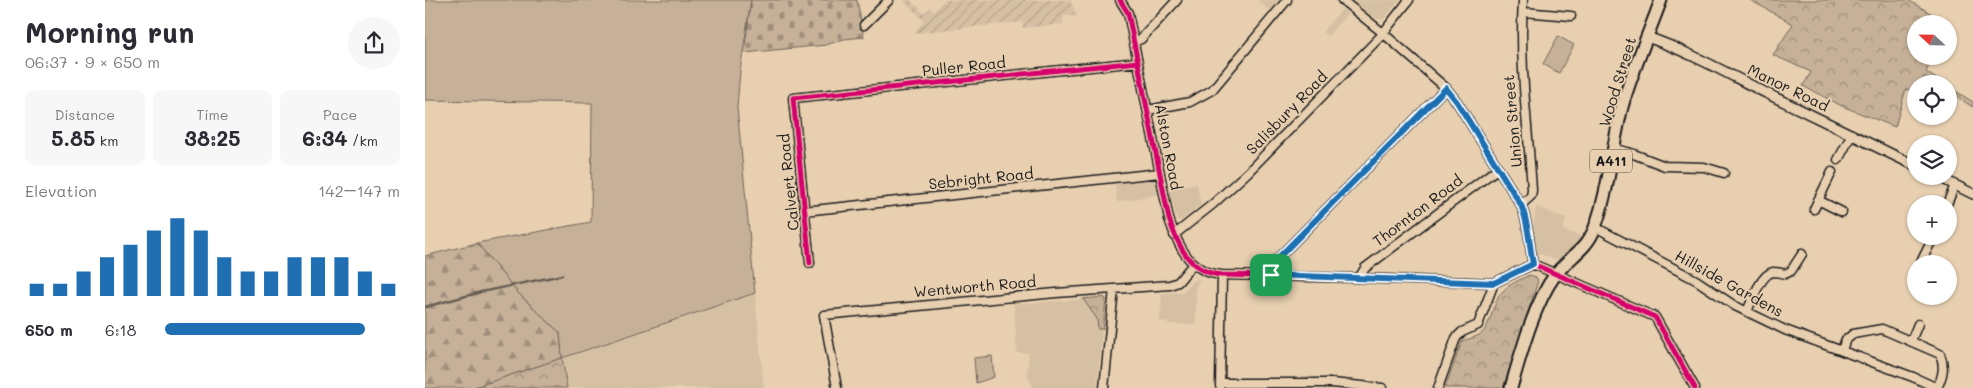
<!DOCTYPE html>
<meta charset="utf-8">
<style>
:root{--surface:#fff;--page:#f7f7f7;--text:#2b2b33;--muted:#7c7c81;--accent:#1f6fb2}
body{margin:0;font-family:Mali,sans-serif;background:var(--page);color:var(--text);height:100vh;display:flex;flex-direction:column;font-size:19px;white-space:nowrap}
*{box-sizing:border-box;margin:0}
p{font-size:16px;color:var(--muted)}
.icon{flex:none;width:28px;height:28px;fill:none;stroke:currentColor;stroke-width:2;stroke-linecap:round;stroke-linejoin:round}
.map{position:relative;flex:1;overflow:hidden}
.side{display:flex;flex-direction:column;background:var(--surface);width:425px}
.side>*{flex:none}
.needle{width:32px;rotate:292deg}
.tools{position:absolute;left:1482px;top:15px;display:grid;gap:10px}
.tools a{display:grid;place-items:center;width:50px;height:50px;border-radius:50%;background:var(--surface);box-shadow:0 1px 4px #0004;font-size:25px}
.pin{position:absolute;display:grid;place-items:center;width:42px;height:42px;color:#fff;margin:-21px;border-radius:10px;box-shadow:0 2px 8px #0006}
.round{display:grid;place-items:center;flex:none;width:52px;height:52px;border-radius:26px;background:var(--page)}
.overview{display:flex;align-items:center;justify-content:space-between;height:85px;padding:0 25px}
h1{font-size:28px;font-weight:700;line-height:38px}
.stats{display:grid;grid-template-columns:repeat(3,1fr);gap:8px;height:85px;padding:5px 25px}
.stats div{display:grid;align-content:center;border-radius:10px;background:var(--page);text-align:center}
.stats b{font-size:21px;font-weight:700}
.stats small{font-size:14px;font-weight:400}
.stats p{font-size:14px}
.chart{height:140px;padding:10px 25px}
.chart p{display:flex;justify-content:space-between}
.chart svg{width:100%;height:90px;margin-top:5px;stroke:var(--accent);stroke-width:6}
ul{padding:0 25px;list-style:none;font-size:16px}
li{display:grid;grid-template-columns:80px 60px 1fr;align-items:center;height:38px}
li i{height:12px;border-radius:6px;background:var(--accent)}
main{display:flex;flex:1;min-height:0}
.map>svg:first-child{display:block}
</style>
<main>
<section class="side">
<div class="overview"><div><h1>Morning run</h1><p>06:37 · 9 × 650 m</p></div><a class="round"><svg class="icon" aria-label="share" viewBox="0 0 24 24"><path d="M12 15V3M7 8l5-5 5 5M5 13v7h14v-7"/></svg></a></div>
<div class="stats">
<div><p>Distance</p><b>5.85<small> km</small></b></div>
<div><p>Time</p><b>38:25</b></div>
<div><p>Pace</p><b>6:34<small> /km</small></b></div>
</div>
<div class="chart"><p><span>Elevation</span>142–147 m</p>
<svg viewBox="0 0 160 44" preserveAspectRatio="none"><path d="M5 44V38M15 44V38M25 44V32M35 44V25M45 44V19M55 44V12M65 44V6M75 44V12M85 44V25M95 44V32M105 44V32M115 44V25M125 44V25M135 44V25M145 44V32M155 44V38"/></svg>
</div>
<ul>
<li><b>650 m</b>6:18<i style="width:85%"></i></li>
</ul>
</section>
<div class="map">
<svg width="1548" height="388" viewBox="0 0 1548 388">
<defs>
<pattern id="industrial-furrows" width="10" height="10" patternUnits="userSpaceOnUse" patternTransform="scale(1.25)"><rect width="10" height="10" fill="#d6c0a4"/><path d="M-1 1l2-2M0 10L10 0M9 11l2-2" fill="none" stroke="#b7a48d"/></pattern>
<pattern id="forest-firs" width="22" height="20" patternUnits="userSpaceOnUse" patternTransform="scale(1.25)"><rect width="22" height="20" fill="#c6b198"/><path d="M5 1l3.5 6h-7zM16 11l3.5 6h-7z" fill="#a08f7b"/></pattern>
<pattern id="cemetery-stones" width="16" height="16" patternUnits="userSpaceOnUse" patternTransform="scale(1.25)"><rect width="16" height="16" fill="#c6b198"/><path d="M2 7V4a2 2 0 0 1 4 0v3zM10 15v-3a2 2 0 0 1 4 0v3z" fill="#a08f7b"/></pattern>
<pattern id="park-crowns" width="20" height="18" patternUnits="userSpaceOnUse" patternTransform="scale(1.25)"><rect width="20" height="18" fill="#c6b198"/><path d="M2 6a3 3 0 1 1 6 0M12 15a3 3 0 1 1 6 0" fill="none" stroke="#a08f7b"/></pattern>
</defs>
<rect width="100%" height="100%" fill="#e7cfb0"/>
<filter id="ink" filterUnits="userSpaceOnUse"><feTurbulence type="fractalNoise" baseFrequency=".02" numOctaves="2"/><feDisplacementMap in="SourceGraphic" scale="10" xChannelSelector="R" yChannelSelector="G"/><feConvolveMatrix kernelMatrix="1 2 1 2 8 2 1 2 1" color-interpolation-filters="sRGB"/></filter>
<g filter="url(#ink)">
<path fill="#d6c0a4" d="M832,0H854L845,11Z
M926,0H975L959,19H951Z
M917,9L923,13L903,36L897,32Z
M729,179L731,181L734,194L692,202L690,184Z
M772,184L776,205L757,220H752L744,189Z
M1111,206L1141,219L1138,230L1159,237L1143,256L1137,259H1130L1111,253L1107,238Z
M775,279L771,287V325L743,324L742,322L735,321L737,293L758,292L768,281Z
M330,293L339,388H142L137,358Z
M680,298L672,388H608L602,375L604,353H592L589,304Z"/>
<path fill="url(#industrial-furrows)" d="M478,0H485L499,13L505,8L509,11L519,0H645L652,16H638V24L598,28L597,22L490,33V31L499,21Z"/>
<path fill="#c6b198" stroke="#71665a" d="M0,0H326L315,71L312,107L330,293L137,358L135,333L93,293L52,243L166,222L167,103L0,100Z
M1133,36L1149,45L1134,73L1118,64Z
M567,356L569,377L551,383L549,358Z"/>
<path fill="url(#forest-firs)" stroke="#71665a" d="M52,243L93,293L135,333L137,358L47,388H0V256Z"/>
<path fill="url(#cemetery-stones)" stroke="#71665a" d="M326,0H432L439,37L419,39L401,45L319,53Z"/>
<path fill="url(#park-crowns)" stroke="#71665a" d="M1325,0H1483L1524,24H1491V56H1508L1501,72L1519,84H1511L1499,76L1496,84H1491V92L1481,89L1470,127L1417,106L1378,86L1386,72L1348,55L1368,24Z
M1524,87L1548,102V107L1524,92Z
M1104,275L1111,277L1113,281L1078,388H1020L1037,341C1043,339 1051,337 1056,334C1066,326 1068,302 1077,292C1084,284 1095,280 1104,275Z
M679,297L681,299L678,329H673L672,319L658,299Z
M137,358L142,388H47Z"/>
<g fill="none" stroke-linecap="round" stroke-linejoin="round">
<path stroke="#675e53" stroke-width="2.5" d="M0,307L56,292L137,275"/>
<defs>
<path id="minor" d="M695,0L703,13L744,219C753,246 765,273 797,275L934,278L1069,283L1108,264L1230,317L1270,388
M917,0L958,33L1021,88L1032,102L1096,205C1104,223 1104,244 1108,264
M1098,12L1146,16
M439,25L464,0
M709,42L716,39L752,0
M723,110L765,102L787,90L862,0
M1188,148L1206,153L1240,166L1279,167L1299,173
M1413,160L1427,134
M1393,200L1417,212
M1522,204L1530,185
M1096,205L1106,196L1107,190C1103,126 1094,64 1098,0
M1389,209L1407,172
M379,211L735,173
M1170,227L1271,280L1310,306L1360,330L1488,377L1512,388
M749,235L788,204L823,172L955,37L984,0
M385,263L368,98L713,62
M1495,264L1509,236
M1490,274L1491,272
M846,275L851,260L1021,88
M934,278L940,268L1072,169
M1322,312C1326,302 1336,274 1348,272C1352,272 1357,273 1360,274L1366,271L1377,254
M1486,341L1493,324
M1417,351L1420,341L1428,334L1457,329L1515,354C1520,366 1518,376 1512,388
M795,383H907L957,388
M795,386L797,275
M412,388L399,315L631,293L745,285L753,282L768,264
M679,388L689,289
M1013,388L1031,338L1037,332L1053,325L1069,283"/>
<path id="tertiary" d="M1222,37C1265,52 1303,74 1343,94C1392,118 1442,142 1491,166
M1512,176L1548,194"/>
<path id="primary" d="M1086,388C1096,353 1109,304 1130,275C1143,258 1161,250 1169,230C1184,191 1187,147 1197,107C1207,71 1223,36 1236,0"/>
</defs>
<use href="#minor" stroke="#1c1c1c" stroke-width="11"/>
<use href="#tertiary" stroke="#1c1c1c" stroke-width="12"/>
<use href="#primary" stroke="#1c1c1c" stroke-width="15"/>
<use href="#minor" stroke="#e7cfb0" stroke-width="8"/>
<use href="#tertiary" stroke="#e7cfb0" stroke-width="9"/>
<use href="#primary" stroke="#e7cfb0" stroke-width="11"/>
<defs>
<path id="cycleway" d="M695,0L703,13L744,219C753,246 765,273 797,275L934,278L1069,283L1108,264L1230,317L1270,388
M385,263L368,98L713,62"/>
</defs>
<use href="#cycleway" stroke="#e7cfb0" stroke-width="8"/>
<use href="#cycleway" stroke="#d6006c" stroke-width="5"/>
</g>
</g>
<g fill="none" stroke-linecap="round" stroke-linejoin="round" filter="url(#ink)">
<defs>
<path id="route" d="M1021,88L1032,102L1096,205C1104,223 1104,244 1108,264L1069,283L846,275L851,260Z"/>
</defs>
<use href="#route" stroke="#fff" stroke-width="10"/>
<use href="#route" stroke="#1f6fb2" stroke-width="6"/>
</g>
<g text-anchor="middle" stroke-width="4" stroke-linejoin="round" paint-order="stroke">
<rect fill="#e7cfb0" stroke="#595248" stroke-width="1" x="1165" y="149.5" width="42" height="23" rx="4"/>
<g font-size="14" font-weight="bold" fill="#1c1c1c">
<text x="1186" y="166">A411</text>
</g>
<g font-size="15" fill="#1c1c1c" stroke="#e7cfb0">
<text transform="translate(539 67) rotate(-6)" y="5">Puller Road</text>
<text transform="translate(1193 82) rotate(-73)" y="5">Wood Street</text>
<text transform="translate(1363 88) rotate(26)" y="5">Manor Road</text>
<text transform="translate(862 113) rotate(-46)" y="5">Salisbury Road</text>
<text transform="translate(1088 121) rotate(-95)" y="5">Union Street</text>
<text transform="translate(743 147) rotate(79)" y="5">Alston Road</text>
<text transform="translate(556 179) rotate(-6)" y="5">Sebright Road</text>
<text transform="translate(364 182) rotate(-96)" y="5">Calvert Road</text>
<text transform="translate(993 211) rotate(-37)" y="5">Thornton Road</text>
<text transform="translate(1304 284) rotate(29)" y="5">Hillside Gardens</text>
<text transform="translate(550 287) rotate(-5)" y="5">Wentworth Road</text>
</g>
</g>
</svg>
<div class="tools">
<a><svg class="needle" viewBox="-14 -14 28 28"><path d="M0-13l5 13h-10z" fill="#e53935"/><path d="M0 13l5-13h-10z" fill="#7c7c81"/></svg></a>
<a><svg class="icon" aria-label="locate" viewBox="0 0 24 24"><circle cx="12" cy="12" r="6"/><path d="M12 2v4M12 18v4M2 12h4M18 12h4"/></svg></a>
<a><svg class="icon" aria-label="layers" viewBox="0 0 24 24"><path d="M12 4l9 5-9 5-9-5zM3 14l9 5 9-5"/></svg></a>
<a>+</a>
<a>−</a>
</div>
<div class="pin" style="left:846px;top:275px;background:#1e9e55"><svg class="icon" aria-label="arrive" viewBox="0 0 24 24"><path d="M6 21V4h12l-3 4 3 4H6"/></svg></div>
</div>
</main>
